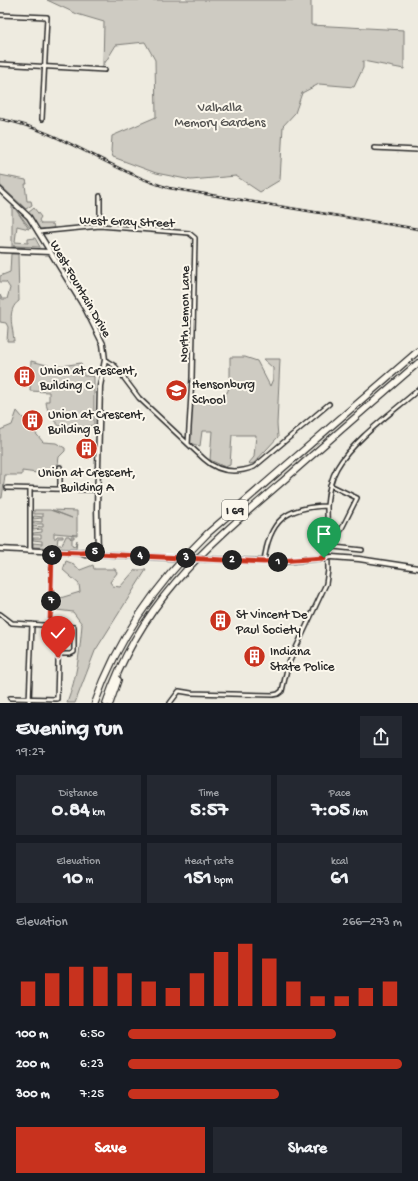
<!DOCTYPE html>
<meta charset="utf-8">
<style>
:root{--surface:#171b24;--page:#242831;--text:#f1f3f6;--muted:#9ea1a6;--accent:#c8321e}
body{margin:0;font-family:"Gochi Hand",sans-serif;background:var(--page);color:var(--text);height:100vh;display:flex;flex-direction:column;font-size:15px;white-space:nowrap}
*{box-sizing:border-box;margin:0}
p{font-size:13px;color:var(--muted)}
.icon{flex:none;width:22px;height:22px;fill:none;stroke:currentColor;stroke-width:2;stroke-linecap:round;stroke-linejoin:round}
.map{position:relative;height:703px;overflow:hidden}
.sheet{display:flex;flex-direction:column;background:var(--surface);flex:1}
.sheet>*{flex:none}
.pin{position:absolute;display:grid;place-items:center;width:34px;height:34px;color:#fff;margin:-41px -17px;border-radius:50% 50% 50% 0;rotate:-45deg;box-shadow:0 0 4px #0007}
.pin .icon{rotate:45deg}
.km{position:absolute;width:20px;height:20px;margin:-10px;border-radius:50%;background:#222;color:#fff;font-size:11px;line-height:20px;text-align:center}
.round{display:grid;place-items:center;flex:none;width:42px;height:42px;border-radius:0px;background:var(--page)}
.head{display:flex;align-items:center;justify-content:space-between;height:68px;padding:0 16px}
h1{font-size:22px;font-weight:800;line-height:30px}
.figures{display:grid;grid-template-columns:repeat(3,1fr);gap:6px;height:68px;padding:4px 16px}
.figures div{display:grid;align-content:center;border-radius:0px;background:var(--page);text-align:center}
.figures b{font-size:20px;font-weight:800}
.figures small{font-size:11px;font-weight:400}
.figures p{font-size:11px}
.chart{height:112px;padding:8px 16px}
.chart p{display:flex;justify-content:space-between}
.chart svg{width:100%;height:72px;margin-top:4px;stroke:var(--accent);stroke-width:6}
.action{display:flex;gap:8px;margin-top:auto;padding:8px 16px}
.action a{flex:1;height:46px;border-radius:0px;background:var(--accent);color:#fff;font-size:16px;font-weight:800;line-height:46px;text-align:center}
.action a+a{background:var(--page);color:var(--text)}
ul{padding:0 16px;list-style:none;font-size:13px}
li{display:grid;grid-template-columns:64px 48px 1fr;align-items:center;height:30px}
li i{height:10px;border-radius:5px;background:var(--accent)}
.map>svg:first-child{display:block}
</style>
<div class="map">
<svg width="418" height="703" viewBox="0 0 418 703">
<rect width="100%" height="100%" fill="#eeebe0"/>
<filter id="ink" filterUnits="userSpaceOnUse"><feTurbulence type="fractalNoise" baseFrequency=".025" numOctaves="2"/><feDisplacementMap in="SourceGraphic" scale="8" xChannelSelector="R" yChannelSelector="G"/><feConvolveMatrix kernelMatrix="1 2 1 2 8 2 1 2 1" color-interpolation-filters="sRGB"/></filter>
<g filter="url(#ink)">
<path fill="#cecbc2" stroke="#7c7b76" d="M47,0H311V25L404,30V69L363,61V68L354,87L319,84L302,93L295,113L283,126L280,180L260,192L236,176L191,180L156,173L113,157L111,151L112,136L156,117L155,60L145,42L116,45L103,66L104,22L77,14Z
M0,175L26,180L27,184H25L27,201H31L32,205L26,209L0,185Z
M12,206C21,208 27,218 32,225L30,228L14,207L29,229L17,226L15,242L28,243V239L35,238L40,247L13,246L25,247L12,249Z
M34,208L41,217L39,220L41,224H53L54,228L39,229L28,213Z
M11,254H18L19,301C6,310 13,327 14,341H7L8,327L6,323L0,322V295L2,299H7L10,288L6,282H0V276L10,272Z
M230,357H245L257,361L270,386L273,379V368L263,359H280L277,424L278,437L254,463L250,464L249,463L254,457L256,435H232L230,465L225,467L210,460L212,431H202L200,446L189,443L193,403C233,399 230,396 230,357Z
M31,361L55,367L81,363L84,376H94V425L68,431C57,427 46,413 46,401H49V392L30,391Z
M17,411L43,442L56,443L65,448V451L59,457L57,470L52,475L22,471V475H5L2,498H0V430L12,425Z
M34,510H50L72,518L52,510L77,511V535L54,533V538H56L57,536H63V538H58L57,545H62L66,536H69L71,539V536H74V538H72V545L75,546L77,540L76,549L33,547V543L42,544V541L33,540V538H41V535H33V533L42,532V529L33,530V526L43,527V524H33V521L42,522V518L33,519L34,516L43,517V514H34Z
M66,561L74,564V566L80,570L93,565L94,569H115L117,573L110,582L113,586L120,587L135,570H146L95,651L75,703H67C77,677 80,651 82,624L73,612L57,610V599L80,592L79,584L63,570Z"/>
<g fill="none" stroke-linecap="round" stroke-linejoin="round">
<defs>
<path id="street" d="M0,15L47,17L42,119
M0,64L105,70
M374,148L418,150
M100,226V196
M38,232L100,226L189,233L195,238L192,378L188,444
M105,360L115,366L139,398L204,459C218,472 235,474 254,467L329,404
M7,488L98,490
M60,489V467
M334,547L362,550
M328,548L334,547L338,536L357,498L330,485
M30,551V489
M264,562C269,520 286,507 327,506C328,493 330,480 337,468C353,440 393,412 418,390
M0,614L12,623L74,627V652L70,654H59
M50,625L52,552
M10,698L57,699L59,625
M29,703L32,624
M170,703L179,691L191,693L273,695L278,694L282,691L288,665L326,584L328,570L327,506"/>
<path id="secondary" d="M0,190L29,217L86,310L103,344L105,360L100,386L97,508L98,554
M0,250L50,252
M0,549L80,553L85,555L98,554
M80,553L85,552L98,554L173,558
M332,557L359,559L418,568
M206,559L280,562L324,558"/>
<path id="highway" d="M95,703C118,637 158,582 208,533L418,351
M106,703C141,601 204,549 283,481C328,441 373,402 418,363
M110,703L118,680"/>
</defs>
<use href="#street" stroke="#2b2b2b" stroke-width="6"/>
<use href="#secondary" stroke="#2b2b2b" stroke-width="7"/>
<use href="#highway" stroke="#2b2b2b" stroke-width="8"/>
<use href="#street" stroke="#fbf7ec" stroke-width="3"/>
<use href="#secondary" stroke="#fbf7ec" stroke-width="4"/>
<use href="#highway" stroke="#fbf7ec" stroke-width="5.5"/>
<defs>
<path id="rail" d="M0,119C61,130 110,171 169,188L418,229"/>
</defs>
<use href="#rail" stroke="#2b2b2b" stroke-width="2.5"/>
<use href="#rail" stroke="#fbf7ec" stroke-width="1" stroke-dasharray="3" stroke-linecap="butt"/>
<defs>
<path id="secondary-bridge" d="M173,558L206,559
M324,558L332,557"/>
</defs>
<use href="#secondary-bridge" stroke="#2b2b2b" stroke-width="7" stroke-linecap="butt"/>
<use href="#secondary-bridge" stroke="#fbf7ec" stroke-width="4"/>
</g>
</g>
<g fill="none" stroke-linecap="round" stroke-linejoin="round" filter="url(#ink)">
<defs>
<path id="route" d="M58,657L59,625H50L52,552L80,553L94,552L98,554L264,562L324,558"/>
</defs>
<use href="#route" stroke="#fff" stroke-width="8"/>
<use href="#route" stroke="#c8321e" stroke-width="5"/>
</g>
<defs>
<symbol id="building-disc" viewBox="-11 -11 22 22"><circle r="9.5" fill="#c8321e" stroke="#fbf7ec"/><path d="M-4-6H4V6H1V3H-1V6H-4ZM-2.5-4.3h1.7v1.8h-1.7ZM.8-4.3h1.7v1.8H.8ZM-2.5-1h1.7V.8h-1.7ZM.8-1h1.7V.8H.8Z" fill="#fff"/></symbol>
<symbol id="school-disc" viewBox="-11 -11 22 22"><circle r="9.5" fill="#c8321e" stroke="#fbf7ec"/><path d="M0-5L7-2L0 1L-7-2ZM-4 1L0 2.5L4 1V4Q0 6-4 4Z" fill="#fff"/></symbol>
</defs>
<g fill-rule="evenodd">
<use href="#building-disc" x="12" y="364" width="25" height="25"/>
<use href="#school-disc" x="164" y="378" width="25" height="25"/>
<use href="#building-disc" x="20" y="408" width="25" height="25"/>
<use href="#building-disc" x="74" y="436" width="25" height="25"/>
<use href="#building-disc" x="208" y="608" width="25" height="25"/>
<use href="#building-disc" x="242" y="644" width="25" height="25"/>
</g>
<g text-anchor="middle" stroke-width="4" stroke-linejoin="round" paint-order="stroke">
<rect fill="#fbf7ec" stroke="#696865" stroke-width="1" x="222" y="500" width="26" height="20" rx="3"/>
<g font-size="12" font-weight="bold" fill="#2b2b2b">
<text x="235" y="514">I 69</text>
</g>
<g font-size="13" fill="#545351" stroke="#fbf7ec">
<text x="220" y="111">Valhalla<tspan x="220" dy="15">Memory Gardens</tspan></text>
</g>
<g font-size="13" fill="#2b2b2b" stroke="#fbf7ec">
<text transform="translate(127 220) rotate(2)" y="5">West Gray Street</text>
<text transform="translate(82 288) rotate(60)" y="5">West Fountain Drive</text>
<text transform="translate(183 314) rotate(-89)" y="5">North Lemon Lane</text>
</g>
<g font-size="13" fill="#2b2b2b" stroke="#fbf7ec" text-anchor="start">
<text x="40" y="374">Union at Crescent,<tspan x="40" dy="15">Building C</tspan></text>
<text x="192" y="388">Hensonburg<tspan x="192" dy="15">School</tspan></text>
<text x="48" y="418">Union at Crescent,<tspan x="48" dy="15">Building B</tspan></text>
<text x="87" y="476" text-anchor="middle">Union at Crescent,<tspan x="87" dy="15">Building A</tspan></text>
<text x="236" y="618">St Vincent De<tspan x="236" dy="15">Paul Society</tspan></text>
<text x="270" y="655">Indiana<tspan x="270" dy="15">State Police</tspan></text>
</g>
</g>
</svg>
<div class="pin" style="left:324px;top:558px;background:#1e9e55"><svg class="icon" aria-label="arrive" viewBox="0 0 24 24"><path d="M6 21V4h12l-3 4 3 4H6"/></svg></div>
<div class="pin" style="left:58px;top:657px;background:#d93025"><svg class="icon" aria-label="check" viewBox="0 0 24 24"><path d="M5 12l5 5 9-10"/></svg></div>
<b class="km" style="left:278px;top:562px">1</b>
<b class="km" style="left:232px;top:560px">2</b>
<b class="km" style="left:186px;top:558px">3</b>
<b class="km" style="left:140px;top:556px">4</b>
<b class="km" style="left:95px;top:552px">5</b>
<b class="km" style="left:52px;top:555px">6</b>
<b class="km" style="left:51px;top:601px">7</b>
</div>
<section class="sheet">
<div class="head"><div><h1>Evening run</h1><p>19:27</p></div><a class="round"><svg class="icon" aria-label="share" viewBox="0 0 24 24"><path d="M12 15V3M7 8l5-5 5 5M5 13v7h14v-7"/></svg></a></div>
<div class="figures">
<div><p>Distance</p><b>0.84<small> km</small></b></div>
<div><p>Time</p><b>5:57</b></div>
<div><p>Pace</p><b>7:05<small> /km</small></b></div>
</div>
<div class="figures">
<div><p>Elevation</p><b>10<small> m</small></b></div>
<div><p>Heart rate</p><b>151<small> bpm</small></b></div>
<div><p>kcal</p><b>61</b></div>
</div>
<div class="chart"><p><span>Elevation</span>266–273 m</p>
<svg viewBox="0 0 160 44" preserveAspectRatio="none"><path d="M5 44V29M15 44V24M25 44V20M35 44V20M45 44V24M55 44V29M65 44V33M75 44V24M85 44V11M95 44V6M105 44V15M115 44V29M125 44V38M135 44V38M145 44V33M155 44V29"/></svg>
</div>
<ul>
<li><b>100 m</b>6:50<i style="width:76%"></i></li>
<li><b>200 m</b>6:23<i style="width:100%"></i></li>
<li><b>300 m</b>7:25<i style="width:55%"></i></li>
</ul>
<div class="action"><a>Save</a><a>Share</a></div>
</section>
